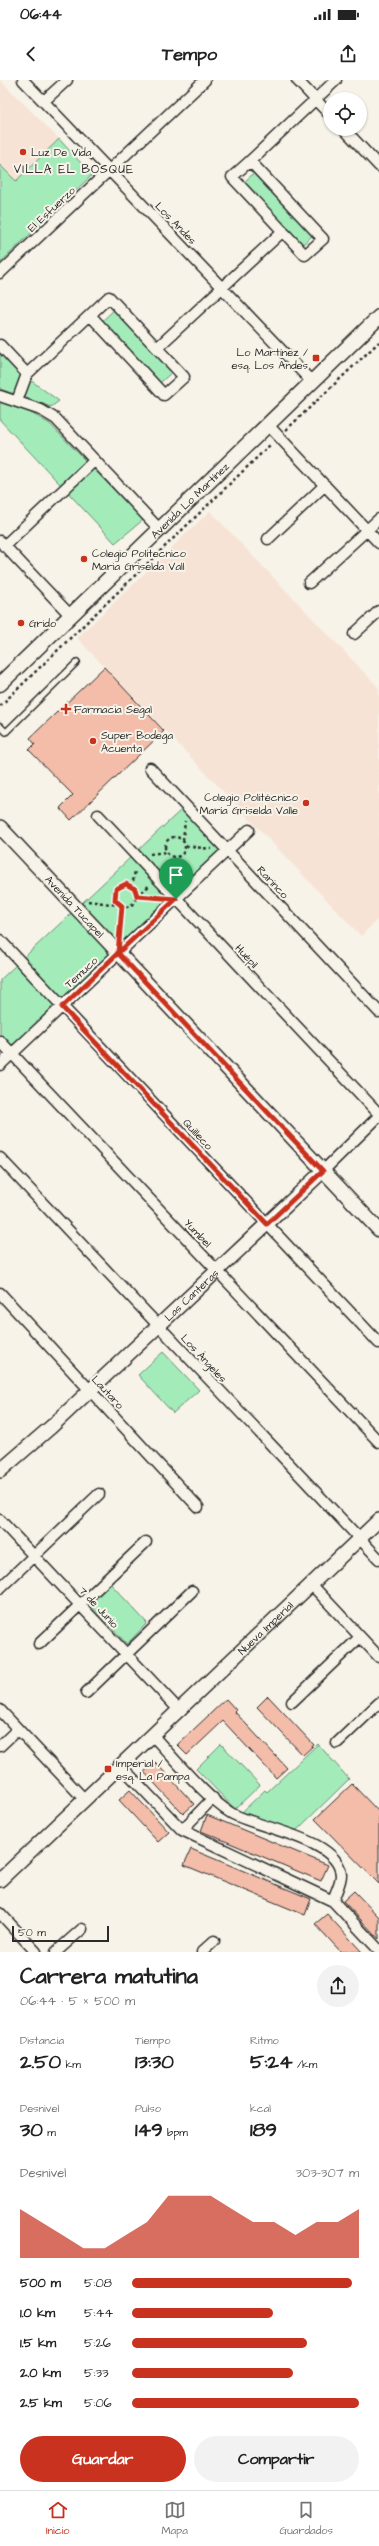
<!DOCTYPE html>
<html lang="es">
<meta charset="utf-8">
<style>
:root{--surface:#fff;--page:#f2f2f2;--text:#222;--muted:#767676;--line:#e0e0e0;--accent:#c8321e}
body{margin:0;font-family:"Architects Daughter",sans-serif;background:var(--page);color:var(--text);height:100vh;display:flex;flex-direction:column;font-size:15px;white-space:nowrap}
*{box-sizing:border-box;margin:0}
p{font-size:13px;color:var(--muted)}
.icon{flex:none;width:22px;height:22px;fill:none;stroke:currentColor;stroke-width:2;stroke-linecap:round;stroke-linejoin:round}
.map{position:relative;height:1872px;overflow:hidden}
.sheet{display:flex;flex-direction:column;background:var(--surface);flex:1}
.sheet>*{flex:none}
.buttons{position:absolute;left:323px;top:12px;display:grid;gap:8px}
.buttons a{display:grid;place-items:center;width:44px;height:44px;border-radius:50%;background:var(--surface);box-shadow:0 1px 3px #0004;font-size:20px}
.scale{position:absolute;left:12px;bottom:10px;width:97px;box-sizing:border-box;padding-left:4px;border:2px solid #2b2b2b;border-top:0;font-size:11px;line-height:14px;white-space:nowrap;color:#2b2b2b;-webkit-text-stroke:3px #f7f3e8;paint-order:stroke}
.pin{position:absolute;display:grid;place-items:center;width:34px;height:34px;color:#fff;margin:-41px -17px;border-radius:50% 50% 50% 0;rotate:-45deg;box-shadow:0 0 4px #0007}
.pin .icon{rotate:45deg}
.round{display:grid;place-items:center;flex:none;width:42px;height:42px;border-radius:21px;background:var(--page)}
.head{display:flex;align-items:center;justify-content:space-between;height:68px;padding:0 20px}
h1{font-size:22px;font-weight:700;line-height:30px}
.stats{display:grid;grid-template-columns:repeat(3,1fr);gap:6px;height:68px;padding:4px 20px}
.stats div{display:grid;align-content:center}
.stats b{font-size:20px;font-weight:700}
.stats small{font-size:11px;font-weight:400}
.stats p{font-size:11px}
.chart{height:112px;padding:8px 20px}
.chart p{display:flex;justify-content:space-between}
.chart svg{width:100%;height:72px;margin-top:4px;fill:var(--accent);opacity:.7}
.primary-button{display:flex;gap:8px;margin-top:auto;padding:8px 20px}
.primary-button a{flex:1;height:46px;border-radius:24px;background:var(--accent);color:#fff;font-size:16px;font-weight:700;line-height:46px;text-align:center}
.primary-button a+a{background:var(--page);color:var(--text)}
ul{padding:0 20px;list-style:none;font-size:13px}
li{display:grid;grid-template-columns:64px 48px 1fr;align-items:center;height:30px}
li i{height:10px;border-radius:5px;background:var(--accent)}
.status{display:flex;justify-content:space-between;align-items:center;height:28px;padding:0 20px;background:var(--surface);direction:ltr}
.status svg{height:11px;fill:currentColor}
header{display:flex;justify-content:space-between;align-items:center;height:52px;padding:0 20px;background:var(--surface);font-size:18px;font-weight:700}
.tabs{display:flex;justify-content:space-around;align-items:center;height:56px;border-top:1px solid var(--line);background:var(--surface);font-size:11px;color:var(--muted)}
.tabs a{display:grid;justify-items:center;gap:2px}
.tabs .selected{color:var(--accent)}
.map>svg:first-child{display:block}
</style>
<div class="status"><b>06:44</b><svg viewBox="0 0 49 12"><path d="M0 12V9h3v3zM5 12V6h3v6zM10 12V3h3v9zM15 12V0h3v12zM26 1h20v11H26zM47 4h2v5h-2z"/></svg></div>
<header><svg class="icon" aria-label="back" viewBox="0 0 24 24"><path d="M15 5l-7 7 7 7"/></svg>Tempo<svg class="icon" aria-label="share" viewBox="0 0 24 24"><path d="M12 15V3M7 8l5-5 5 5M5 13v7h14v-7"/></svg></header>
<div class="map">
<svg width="379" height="1872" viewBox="0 0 379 1872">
<rect width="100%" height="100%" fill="#f7f3e8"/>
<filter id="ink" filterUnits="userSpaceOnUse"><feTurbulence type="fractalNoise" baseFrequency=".025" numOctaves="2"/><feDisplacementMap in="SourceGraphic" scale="8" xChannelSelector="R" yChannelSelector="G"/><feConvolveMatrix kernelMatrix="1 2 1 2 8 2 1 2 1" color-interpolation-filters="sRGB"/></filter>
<g filter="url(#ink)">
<path fill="#f6e3d5" d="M0,0L59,59L16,101L0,85Z
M210,431L379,608V838L361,856L77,558Z"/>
<path fill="#a3ecba" stroke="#678c72" d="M59,59L92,95L0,183V85L16,101Z
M256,91L314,154L300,167L242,104Z
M116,228L174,290L159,304L101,242Z
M0,271L22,294L59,321L51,327L0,309Z
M0,320L16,324L50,344L143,440L115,463L0,340Z
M182,729L220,769L14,970L0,955V900Z
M163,1272L199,1310L173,1333L138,1295Z
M110,1503L147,1543L127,1564L89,1524Z
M221,1664L260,1705L235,1729L196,1689Z
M318,1664L349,1699L297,1750L256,1740L241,1733L265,1710L267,1712Z"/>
<path fill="#f4bda9" stroke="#2b2b2b" d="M104,587L164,651L71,740L60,728L73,715L29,670L35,664L30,658Z
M268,1616L314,1665L303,1675L257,1627Z
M226,1619L236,1630L234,1631L287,1688L276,1698L223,1641L187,1675L177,1665Z
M155,1682L194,1724L183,1734L144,1692Z
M352,1704L379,1732V1804L315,1739Z
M130,1710L169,1752L158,1762L119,1720Z
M207,1735L328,1785L321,1801L201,1751Z
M191,1769L311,1819L305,1835L184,1785Z
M354,1811L379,1837V1859L343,1821Z
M327,1834L362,1872H341L315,1844Z"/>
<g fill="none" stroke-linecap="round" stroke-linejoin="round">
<defs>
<path id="service" d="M0,646L6,652L77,582"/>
<path id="minor" d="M23,0L312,302
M297,0L330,35
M44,21L67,0
M344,49L379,86
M250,81L323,159L305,175L232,97Z
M250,81L336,0
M0,193L205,0
M109,217L184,297L164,315L90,235Z
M0,265L27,294
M157,268L283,151
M0,316L41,330L56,339L160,450
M17,321L27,294L90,235
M268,345L379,463
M268,459L325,405
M0,461L71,536
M4,466L95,380
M309,503L379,439
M354,554L379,531
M150,688L379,932
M98,735L379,1034
M0,860L379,1263
M0,961L379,1362
M0,985L249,750
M0,1078L379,1479
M323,1091L379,1036
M0,1213L198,1427
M0,1440L180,1631
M311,1504L379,1577
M0,1508L99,1414
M39,1564L146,1462
M86,1613L192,1511
M292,1622L360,1557
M0,1630L85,1720
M153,1656C173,1677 207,1719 231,1733C256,1748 339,1758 341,1795C341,1803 335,1813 333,1821
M337,1663L379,1623
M0,1666L18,1649
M121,1686L182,1750L333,1821L379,1870
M182,1750L213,1718
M0,1833L36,1872
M56,1872L82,1849
M202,1872L214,1861"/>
<g id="tertiary">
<path id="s1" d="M0,747L379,1150"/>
<path id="s2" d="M0,1391L51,1347L323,1091"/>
<path id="s3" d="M0,1800L379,1440"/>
</g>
<g id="secondary">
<path id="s4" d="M0,604L379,237"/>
</g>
</defs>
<use href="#service" stroke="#2b2b2b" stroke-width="8"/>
<use href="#minor" stroke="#2b2b2b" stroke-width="13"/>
<use href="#tertiary" stroke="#2b2b2b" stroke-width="16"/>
<use href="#secondary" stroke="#2b2b2b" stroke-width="17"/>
<path stroke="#2b2b2b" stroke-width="2.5" stroke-dasharray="3 3" stroke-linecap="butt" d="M286,350L379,262
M0,626L271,364
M165 767a10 10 0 1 1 20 0a10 10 0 1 1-20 0Z
M183,760L185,741
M186,766L211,769
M150,774L166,772
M165,790L175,778
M114 816a11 11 0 1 1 22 0a11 11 0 1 1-22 0Z
M132,807L135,791
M137,816L150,805
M137,816L160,818
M88,821L118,825
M119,856L122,826"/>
<use href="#service" stroke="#f7f3e8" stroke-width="5"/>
<use href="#minor" stroke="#f7f3e8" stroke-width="10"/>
<use href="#tertiary" stroke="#f7f3e8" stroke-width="13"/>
<use href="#secondary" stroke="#f7f3e8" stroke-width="14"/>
</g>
</g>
<g fill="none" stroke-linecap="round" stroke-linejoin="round" filter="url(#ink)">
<defs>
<path id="route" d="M176,819L137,816L135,809L126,804L116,809L115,820L122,826L118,873L62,927L267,1144L323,1091L118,873L176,819"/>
</defs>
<use href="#route" stroke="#fff" stroke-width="8"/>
<use href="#route" stroke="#c8321e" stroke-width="5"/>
</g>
<g fill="#c8321e" stroke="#f7f3e8" stroke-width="1.5">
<circle cx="23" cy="72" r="4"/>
<rect x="312" y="274" width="8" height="8" rx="2"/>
<circle cx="84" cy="479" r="4"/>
<circle cx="21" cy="543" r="4"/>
<path d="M64 623h4v4h4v4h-4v4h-4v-4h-4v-4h4z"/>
<circle cx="93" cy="661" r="4"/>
<circle cx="306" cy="723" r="4"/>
<rect x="104" y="1685" width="8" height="8" rx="2"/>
</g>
<g text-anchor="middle" stroke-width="4" stroke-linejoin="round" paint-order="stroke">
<g font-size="11" fill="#2b2b2b" stroke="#f7f3e8" text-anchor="start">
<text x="31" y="76">Luz De Vida</text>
<text x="308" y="276" text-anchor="end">Lo Martínez /<tspan x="308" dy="13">esq. Los Andes</tspan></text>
<text x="92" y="477">Colegio Politecnico<tspan x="92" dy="13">Maria Griselda Vall</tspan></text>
<text x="29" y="547">Grido</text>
<text x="74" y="633">Farmacia Segal</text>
<text x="101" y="659">Super Bodega<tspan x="101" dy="13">Acuenta</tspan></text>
<text x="298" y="721" text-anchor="end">Colegio Politécnico<tspan x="298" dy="13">María Griselda Valle</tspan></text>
<text x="116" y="1687">Imperial /<tspan x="116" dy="13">esq. La Pampa</tspan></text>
</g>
<g font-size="11" fill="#2b2b2b" stroke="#f7f3e8">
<text transform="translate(51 129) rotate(-43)" y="4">El Esfuerzo</text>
<text transform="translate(176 143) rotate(46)" y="4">Los Andes</text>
<text dy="4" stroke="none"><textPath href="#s4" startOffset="264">Avenida Lo Martínez</textPath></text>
<text transform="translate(273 802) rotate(47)" y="4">Rarinco</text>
<text dy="4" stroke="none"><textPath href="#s1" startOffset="109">Avenida Tucapel</textPath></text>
<text transform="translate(247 876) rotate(47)" y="4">Huépil</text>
<text transform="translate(81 892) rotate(-43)" y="4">Temuco</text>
<text transform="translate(198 1054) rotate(47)" y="4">Quilleco</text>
<text transform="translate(198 1153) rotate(47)" y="4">Yumbel</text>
<text dy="4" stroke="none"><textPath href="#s2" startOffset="260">Las Canteras</textPath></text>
<text transform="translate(204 1278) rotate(47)" y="4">Los Ángeles</text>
<text transform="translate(108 1312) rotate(47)" y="4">Lautaro</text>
<text transform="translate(99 1527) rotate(47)" y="4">7 de Junio</text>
<text dy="4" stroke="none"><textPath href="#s3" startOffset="366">Nueva Imperial</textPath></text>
</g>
<g font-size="12" letter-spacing="1" fill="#2b2b2b" stroke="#f7f3e8">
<text x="74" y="93">VILLA EL BOSQUE</text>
</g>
</g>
</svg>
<div class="buttons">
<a><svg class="icon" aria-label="locate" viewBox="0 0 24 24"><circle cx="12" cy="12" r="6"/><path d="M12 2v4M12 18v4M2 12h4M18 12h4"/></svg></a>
</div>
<div class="scale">50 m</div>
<div class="pin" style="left:176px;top:819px;background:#1e9e55"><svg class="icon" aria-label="arrive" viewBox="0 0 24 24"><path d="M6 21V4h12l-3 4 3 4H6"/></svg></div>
</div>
<section class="sheet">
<div class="head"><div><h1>Carrera matutina</h1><p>06:44 · 5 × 500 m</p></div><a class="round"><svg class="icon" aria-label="share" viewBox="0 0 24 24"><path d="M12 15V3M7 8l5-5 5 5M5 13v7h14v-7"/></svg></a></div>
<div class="stats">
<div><p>Distancia</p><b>2.50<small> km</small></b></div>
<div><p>Tiempo</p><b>13:30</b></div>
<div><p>Ritmo</p><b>5:24<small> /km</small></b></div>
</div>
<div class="stats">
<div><p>Desnivel</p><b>30<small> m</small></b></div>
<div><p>Pulso</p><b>149<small> bpm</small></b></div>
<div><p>kcal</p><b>189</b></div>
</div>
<div class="chart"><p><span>Desnivel</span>303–307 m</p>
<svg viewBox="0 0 160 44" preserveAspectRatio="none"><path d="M0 44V14L10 22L20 30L30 38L40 38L50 30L60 22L70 6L80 6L90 6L100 14L110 22L120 22L130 30L140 22L150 22L160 14V44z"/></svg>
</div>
<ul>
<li><b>500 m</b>5:08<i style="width:97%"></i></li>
<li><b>1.0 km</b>5:44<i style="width:62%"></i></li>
<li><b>1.5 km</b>5:26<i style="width:77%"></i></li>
<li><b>2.0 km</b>5:33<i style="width:71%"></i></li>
<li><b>2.5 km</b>5:06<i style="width:100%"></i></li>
</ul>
<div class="primary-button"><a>Guardar</a><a>Compartir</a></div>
</section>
<nav class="tabs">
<a class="selected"><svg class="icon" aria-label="home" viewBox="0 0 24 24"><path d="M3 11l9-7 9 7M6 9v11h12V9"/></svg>Inicio</a>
<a><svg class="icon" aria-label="map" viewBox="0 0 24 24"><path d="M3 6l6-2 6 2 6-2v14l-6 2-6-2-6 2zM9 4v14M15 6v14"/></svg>Mapa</a>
<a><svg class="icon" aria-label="saved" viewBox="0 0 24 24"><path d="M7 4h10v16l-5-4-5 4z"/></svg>Guardados</a>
</nav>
